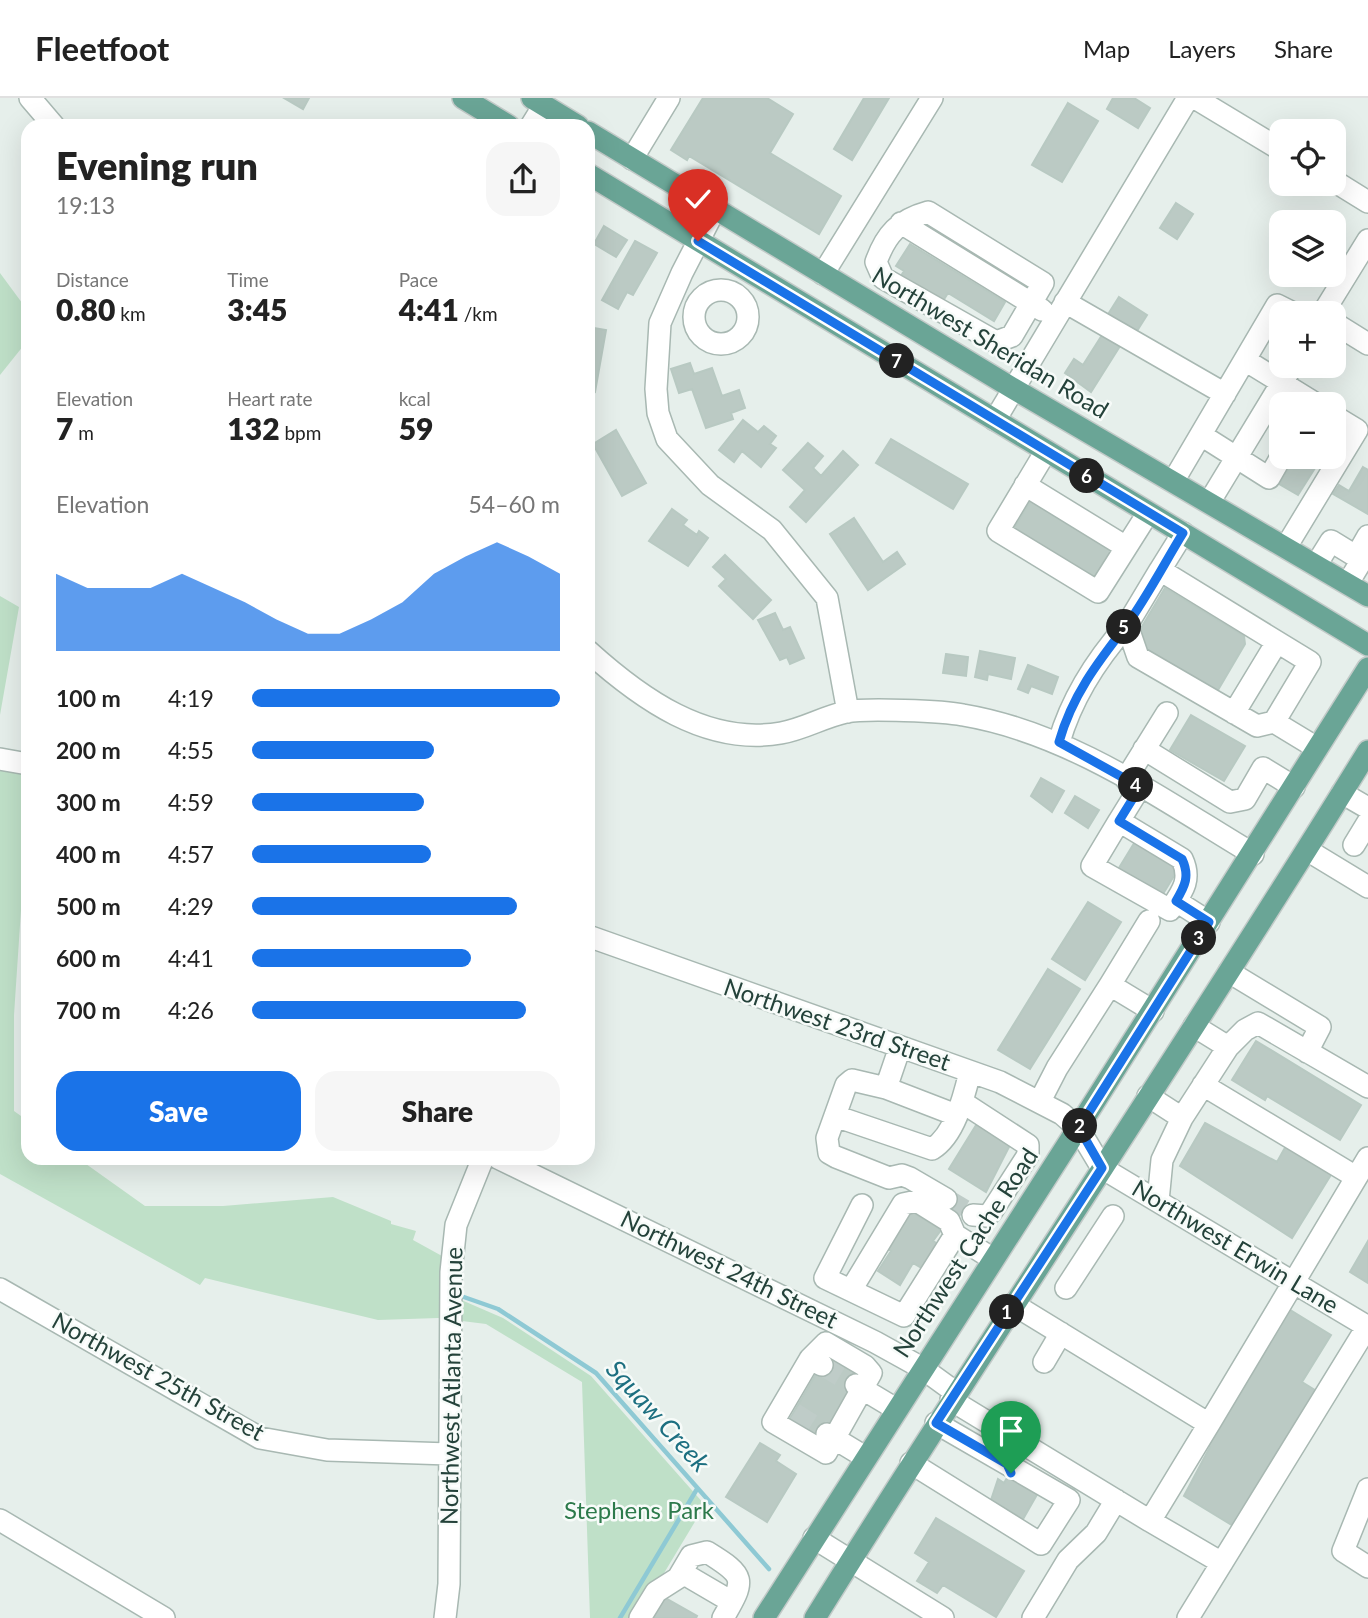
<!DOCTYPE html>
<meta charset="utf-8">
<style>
:root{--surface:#fff;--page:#f6f6f6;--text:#222;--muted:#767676;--line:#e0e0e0;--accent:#1a73e8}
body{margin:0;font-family:Lato,sans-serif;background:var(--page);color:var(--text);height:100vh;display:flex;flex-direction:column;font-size:26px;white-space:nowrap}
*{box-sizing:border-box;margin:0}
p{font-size:23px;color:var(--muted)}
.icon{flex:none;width:38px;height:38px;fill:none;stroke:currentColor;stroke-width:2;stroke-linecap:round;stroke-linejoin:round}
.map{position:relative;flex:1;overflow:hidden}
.sheet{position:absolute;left:21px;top:21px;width:574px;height:1046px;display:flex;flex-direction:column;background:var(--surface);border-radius:21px;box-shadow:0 7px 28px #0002}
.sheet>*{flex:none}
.buttons{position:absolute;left:1269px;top:21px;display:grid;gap:14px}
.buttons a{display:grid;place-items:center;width:77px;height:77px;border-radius:14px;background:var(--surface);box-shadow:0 7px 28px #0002;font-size:35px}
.pin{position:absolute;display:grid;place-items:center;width:60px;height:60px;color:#fff;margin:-72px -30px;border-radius:50% 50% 50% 0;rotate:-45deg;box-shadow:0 0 7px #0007}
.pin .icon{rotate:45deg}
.km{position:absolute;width:35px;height:35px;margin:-18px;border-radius:50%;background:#222;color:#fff;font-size:19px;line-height:35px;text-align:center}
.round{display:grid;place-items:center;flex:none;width:74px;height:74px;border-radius:21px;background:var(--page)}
.overview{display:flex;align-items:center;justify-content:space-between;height:119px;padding:0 35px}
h1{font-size:38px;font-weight:800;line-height:52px}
.stats{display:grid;grid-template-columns:repeat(3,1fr);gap:10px;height:119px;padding:7px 35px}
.stats div{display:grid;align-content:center}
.stats b{font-size:30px;font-weight:800}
.stats small{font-size:19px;font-weight:400}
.stats p{font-size:19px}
.chart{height:196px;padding:14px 35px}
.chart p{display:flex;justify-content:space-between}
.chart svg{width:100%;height:126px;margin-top:7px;fill:var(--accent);opacity:.7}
.primary-button{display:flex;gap:14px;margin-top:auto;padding:14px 35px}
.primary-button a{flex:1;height:80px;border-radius:21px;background:var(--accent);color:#fff;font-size:28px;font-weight:800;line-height:80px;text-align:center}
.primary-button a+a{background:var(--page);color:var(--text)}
ul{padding:0 35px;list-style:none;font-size:23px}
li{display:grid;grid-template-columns:112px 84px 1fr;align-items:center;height:52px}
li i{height:18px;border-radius:9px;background:var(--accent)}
header{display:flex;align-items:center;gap:42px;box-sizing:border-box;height:98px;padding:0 35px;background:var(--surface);border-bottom:2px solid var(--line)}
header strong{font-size:33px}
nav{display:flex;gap:38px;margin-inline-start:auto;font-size:24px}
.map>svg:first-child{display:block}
</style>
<header>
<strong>Fleetfoot</strong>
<nav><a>Map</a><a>Layers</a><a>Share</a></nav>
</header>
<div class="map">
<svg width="1368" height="1520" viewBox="0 0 1368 1520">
<rect width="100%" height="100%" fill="#e6efeb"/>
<path fill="#bfe0c8" d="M0,175L28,213V242L0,277Z
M0,498L19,509L0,617Z
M0,652L28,677L21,751L25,752L14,917V1013L28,1023V1060L79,1061L145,1108H223L333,1099L391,1123V1126L416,1133L413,1142L442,1158L439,1197L459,1201L503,1220L591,1278L705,1407L637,1520H590L582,1284L486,1226L438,1220L378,1222L205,1180L200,1187L0,1076Z"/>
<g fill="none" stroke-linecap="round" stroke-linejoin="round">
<path stroke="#8ec9d4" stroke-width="4.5" d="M461,1198L498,1211L596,1275L769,1471
M620,1520L697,1391"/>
</g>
<path fill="#bbcac4" stroke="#b8c9c2" stroke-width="2" d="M284,0H309L303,11Z
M703,0H767L793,16L770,55L841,98L819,136L689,58L687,62L671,52Z
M864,0H889L852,62L834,51Z
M1113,0H1134L1150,10L1138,30L1107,11Z
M1068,5L1098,23L1062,84L1032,67Z
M1176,105L1193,116L1177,141L1160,130Z
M604,128L627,142L616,159L594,146Z
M635,143L657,155L633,197L627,194L618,211L602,202Z
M910,146L1005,204L994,223L948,195L943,203L901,178L904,173L896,168Z
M1119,199L1147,217L1135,236L1107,218Z
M588,229L606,232L595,294L588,292Z
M1102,237L1120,248L1091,294L1065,275L1074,261L1083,267Z
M690,265L694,276L712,270L722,298L739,292L745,310L731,315L733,321L706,330L692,291L679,295L671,271Z
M743,322L758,334L764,328L776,338L770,346L776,350L761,369L742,353L734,364L719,352Z
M616,332L646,385L622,398L593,346Z
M891,341L968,386L953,411L876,365Z
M808,345L823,358L813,370L821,378L843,353L858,367L806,424L790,409L805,392L783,372Z
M1296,359H1322L1298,397L1279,386Z
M1363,369L1368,372V416L1333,396L1339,387L1349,393Z
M1031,402L1113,453L1095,482L1013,432Z
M672,411L687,422L683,427L697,437L699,433L708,440L688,468L649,443Z
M854,420L883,464L897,454L905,466L868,492L830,436Z
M725,457L771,502L753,521L719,488L726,481L713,469Z
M1165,490L1244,538L1245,546L1215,597L1146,555L1140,532Z
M775,515L783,532L790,529L804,560L790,566L787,559L780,562L758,522Z
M980,553L1015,560L1011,581L988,576L987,582L975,579Z
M946,556L968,559L966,578L943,575Z
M1028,567L1058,579L1052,596L1031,588L1028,595L1018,591Z
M1191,617L1245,648L1224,683L1170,652Z
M1041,680L1064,693L1052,714L1031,698Z
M1075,698L1099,712L1088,730L1065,715Z
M1136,742L1180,768L1163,796L1119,770Z
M1088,804L1121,824L1085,882L1052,861Z
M1048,871L1080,891L1030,971L998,952Z
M1256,943L1361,1007L1340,1042L1267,998L1265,1002L1232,982Z
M981,1019L1014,1039L986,1094L949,1071Z
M1205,1025L1277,1064L1286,1048L1332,1075L1292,1140L1180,1068Z
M906,1110L941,1132L933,1143L938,1146L923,1171L913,1165L900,1187L878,1173L891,1153L883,1148Z
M1368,1143V1185L1350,1174Z
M1287,1210L1331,1237L1302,1284L1323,1297L1235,1429L1184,1398L1210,1349L1205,1346Z
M830,1252L865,1273L821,1346L787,1326Z
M760,1345L780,1357L776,1363L796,1376L767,1424L726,1399Z
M1010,1375L1039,1393L1023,1421L991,1402L998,1381L1004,1385Z
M936,1420L1024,1473L996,1519L943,1487L937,1495L917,1483L929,1464L915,1455Z
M662,1498L697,1518L696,1520H649Z"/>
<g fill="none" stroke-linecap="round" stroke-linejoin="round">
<path stroke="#bfccc8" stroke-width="21" stroke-dasharray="21 10" stroke-linecap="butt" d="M946,1101L973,1117
M822,1267L856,1287
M794,1315L827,1336"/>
<defs>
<path id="minor" d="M30,0L54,28
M1195,0L1281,52
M531,28L544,7
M632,61L669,0
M1334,83L1368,104
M715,111L682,175L660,225L656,291L658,315L667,341L710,387L772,432L827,500L848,614
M928,114L1043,185L1012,238L996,244L883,180L876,164C886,136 899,122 928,114Z
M901,125L1042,212
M823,176L932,0
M694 219a27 27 0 1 1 54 0a27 27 0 1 1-54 0Z
M1065,204L1225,296
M1323,215L1368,142
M1334,225L1368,246
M1245,262L1316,306
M995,322L1188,0
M1201,337L1269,380L1281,359
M1046,353L998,433L1098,494L1148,415
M1174,382L1277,207L1293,215
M1025,387L1126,449
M1210,403L1292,268
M1183,435L1160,472L1310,564L1274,624L1317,650
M1368,438L1360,452L1368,450
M1286,449L1357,332L1334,318
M1316,467L1331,443L1362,462L1348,485
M1160,472L1127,527L1138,559L1257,628L1274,624
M588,553C640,600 706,648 781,635C804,631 823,619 846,614C864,610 944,613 963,617C1070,635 1161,701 1253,756
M1234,615L1277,544
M1059,644C1072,599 1096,562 1127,527
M1144,651L1230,704L1245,701L1263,670L1294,689
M0,661L28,666
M1126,681L1167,615
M1342,695L1368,710
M1119,723L1182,761C1192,782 1182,794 1170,812L1092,768Z
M1119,723L1140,689
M1354,747L1368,724
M1307,752L1368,789
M1176,803L1209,824
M1149,823L1110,887L1153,913
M588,838L1000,984L1062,1016L1078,1030L1102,1070L1368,1229
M1229,874L1320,929L1307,954
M1228,949L1245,932L1258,925L1368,989
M1203,987L1356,1079
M886,990L900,949
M1148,998L1182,1020L1228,949L1194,928
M1040,1003L1057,970L1110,887
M962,1004L1028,1047V1057L992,1113L987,1118L973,1117
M835,1018L932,1051C955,1037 964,998 970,974
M498,1060L875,1244L922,1270L955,1294
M946,1101L910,1080L902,1077L889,1080L836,1059L829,1055L827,1040L846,987L852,982L886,990L956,1017
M1158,1103L1162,1062L1182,1020
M862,1107L825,1180L904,1218L955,1137
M1066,1190L1113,1118
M0,1191L260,1340L327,1352L449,1356
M851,1192L903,1106L917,1103L949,1123L955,1137L993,1161
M1013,1206L1209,1326L1368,1060
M810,1261L826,1245L865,1268L871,1275L826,1355L773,1324L810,1261L822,1267
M1044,1264L1061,1235
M856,1287L896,1311
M951,1302L1150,1423L1209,1326
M827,1336L865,1359
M911,1365L1041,1446L1069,1402L936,1325
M1368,1391L1343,1453L1368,1469
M0,1422L164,1520
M1150,1423L1222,1465
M814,1440L943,1520
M691,1480L732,1504
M445,1520L449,1486L451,1174L456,1127L483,1060
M640,1520L656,1494L678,1480L691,1458L707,1454C746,1478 746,1481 723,1520
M1033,1520L1068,1462L1096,1435L1116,1402
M1188,1520L1367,1229"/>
<path id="major" d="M463,0L509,28
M532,0L578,28
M588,34L1014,291L1368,498
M588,76L1368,547
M764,1520L1078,1030L1368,570
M815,1520C996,1229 1188,945 1368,653"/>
</defs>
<use href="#minor" stroke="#a8b8b2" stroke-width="24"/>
<use href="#major" stroke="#c2cac8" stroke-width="24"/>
<use href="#minor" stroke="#fff" stroke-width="21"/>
<use href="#major" stroke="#6aa596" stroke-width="21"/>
</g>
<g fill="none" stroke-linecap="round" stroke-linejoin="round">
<defs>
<path id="route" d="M698,143L1183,435C1164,466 1147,499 1126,528C1097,565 1072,598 1059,644L1140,689L1119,723L1182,761C1190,778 1185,788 1176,803L1209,824L1079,1030L1102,1070L936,1325L1007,1366L1011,1375"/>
</defs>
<use href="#route" stroke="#fff" stroke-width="14"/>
<use href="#route" stroke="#1a73e8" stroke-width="9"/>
</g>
<g text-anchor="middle" stroke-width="5" stroke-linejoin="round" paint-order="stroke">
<g font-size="24" fill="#24423a" stroke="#f7fbf9">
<text transform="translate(990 245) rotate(31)" y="8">Northwest Sheridan Road</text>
<text transform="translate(837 927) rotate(19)" y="8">Northwest 23rd Street</text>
<text transform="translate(1235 1149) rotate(31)" y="8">Northwest Erwin Lane</text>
<text transform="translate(966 1155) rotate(-57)" y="8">Northwest Cache Road</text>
<text transform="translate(729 1172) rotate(26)" y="8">Northwest 24th Street</text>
<text transform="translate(158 1279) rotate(29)" y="8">Northwest 25th Street</text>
<text transform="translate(452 1288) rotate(-89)" y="8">Northwest Atlanta Avenue</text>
</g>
<g font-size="24" fill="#2d7a4b" stroke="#f7fbf9">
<text x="639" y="1421">Stephens Park</text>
</g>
<g font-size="26" font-style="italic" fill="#1c6f80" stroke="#f7fbf9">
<text transform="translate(658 1318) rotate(48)" y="9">Squaw Creek</text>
</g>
</g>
</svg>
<div class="buttons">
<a><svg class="icon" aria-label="locate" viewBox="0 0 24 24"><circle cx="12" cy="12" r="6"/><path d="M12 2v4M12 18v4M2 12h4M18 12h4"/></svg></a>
<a><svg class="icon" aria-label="layers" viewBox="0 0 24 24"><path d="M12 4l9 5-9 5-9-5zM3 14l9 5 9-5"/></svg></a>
<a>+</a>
<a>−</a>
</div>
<div class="pin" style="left:1011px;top:1375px;background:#1e9e55"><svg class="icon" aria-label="arrive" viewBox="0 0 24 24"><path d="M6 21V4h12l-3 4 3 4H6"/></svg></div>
<div class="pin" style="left:698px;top:143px;background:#d93025"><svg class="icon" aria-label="check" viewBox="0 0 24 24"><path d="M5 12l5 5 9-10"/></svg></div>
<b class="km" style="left:1007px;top:1214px">1</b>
<b class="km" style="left:1080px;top:1028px">2</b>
<b class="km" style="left:1199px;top:840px">3</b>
<b class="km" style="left:1136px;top:687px">4</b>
<b class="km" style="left:1124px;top:529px">5</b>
<b class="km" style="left:1087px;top:378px">6</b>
<b class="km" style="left:897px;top:263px">7</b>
<section class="sheet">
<div class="overview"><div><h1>Evening run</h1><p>19:13</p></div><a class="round"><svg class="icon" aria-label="share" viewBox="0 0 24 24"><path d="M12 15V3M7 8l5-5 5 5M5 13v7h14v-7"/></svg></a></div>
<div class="stats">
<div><p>Distance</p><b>0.80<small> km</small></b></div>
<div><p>Time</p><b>3:45</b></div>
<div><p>Pace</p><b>4:41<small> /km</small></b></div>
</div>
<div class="stats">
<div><p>Elevation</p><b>7<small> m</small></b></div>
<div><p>Heart rate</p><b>132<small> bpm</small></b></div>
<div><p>kcal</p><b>59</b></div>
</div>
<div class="chart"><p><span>Elevation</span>54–60 m</p>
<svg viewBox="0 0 160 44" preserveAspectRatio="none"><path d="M0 44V17L10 22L20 22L30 22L40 17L50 22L60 27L70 33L80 38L90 38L100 33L110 27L120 17L130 11L140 6L150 11L160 17V44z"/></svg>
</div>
<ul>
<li><b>100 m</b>4:19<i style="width:100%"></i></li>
<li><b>200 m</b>4:55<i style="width:59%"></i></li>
<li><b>300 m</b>4:59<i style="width:56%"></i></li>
<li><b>400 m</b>4:57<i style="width:58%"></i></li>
<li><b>500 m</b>4:29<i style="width:86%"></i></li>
<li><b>600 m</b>4:41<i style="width:71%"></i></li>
<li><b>700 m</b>4:26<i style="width:89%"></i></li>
</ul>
<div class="primary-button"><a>Save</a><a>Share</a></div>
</section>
</div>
